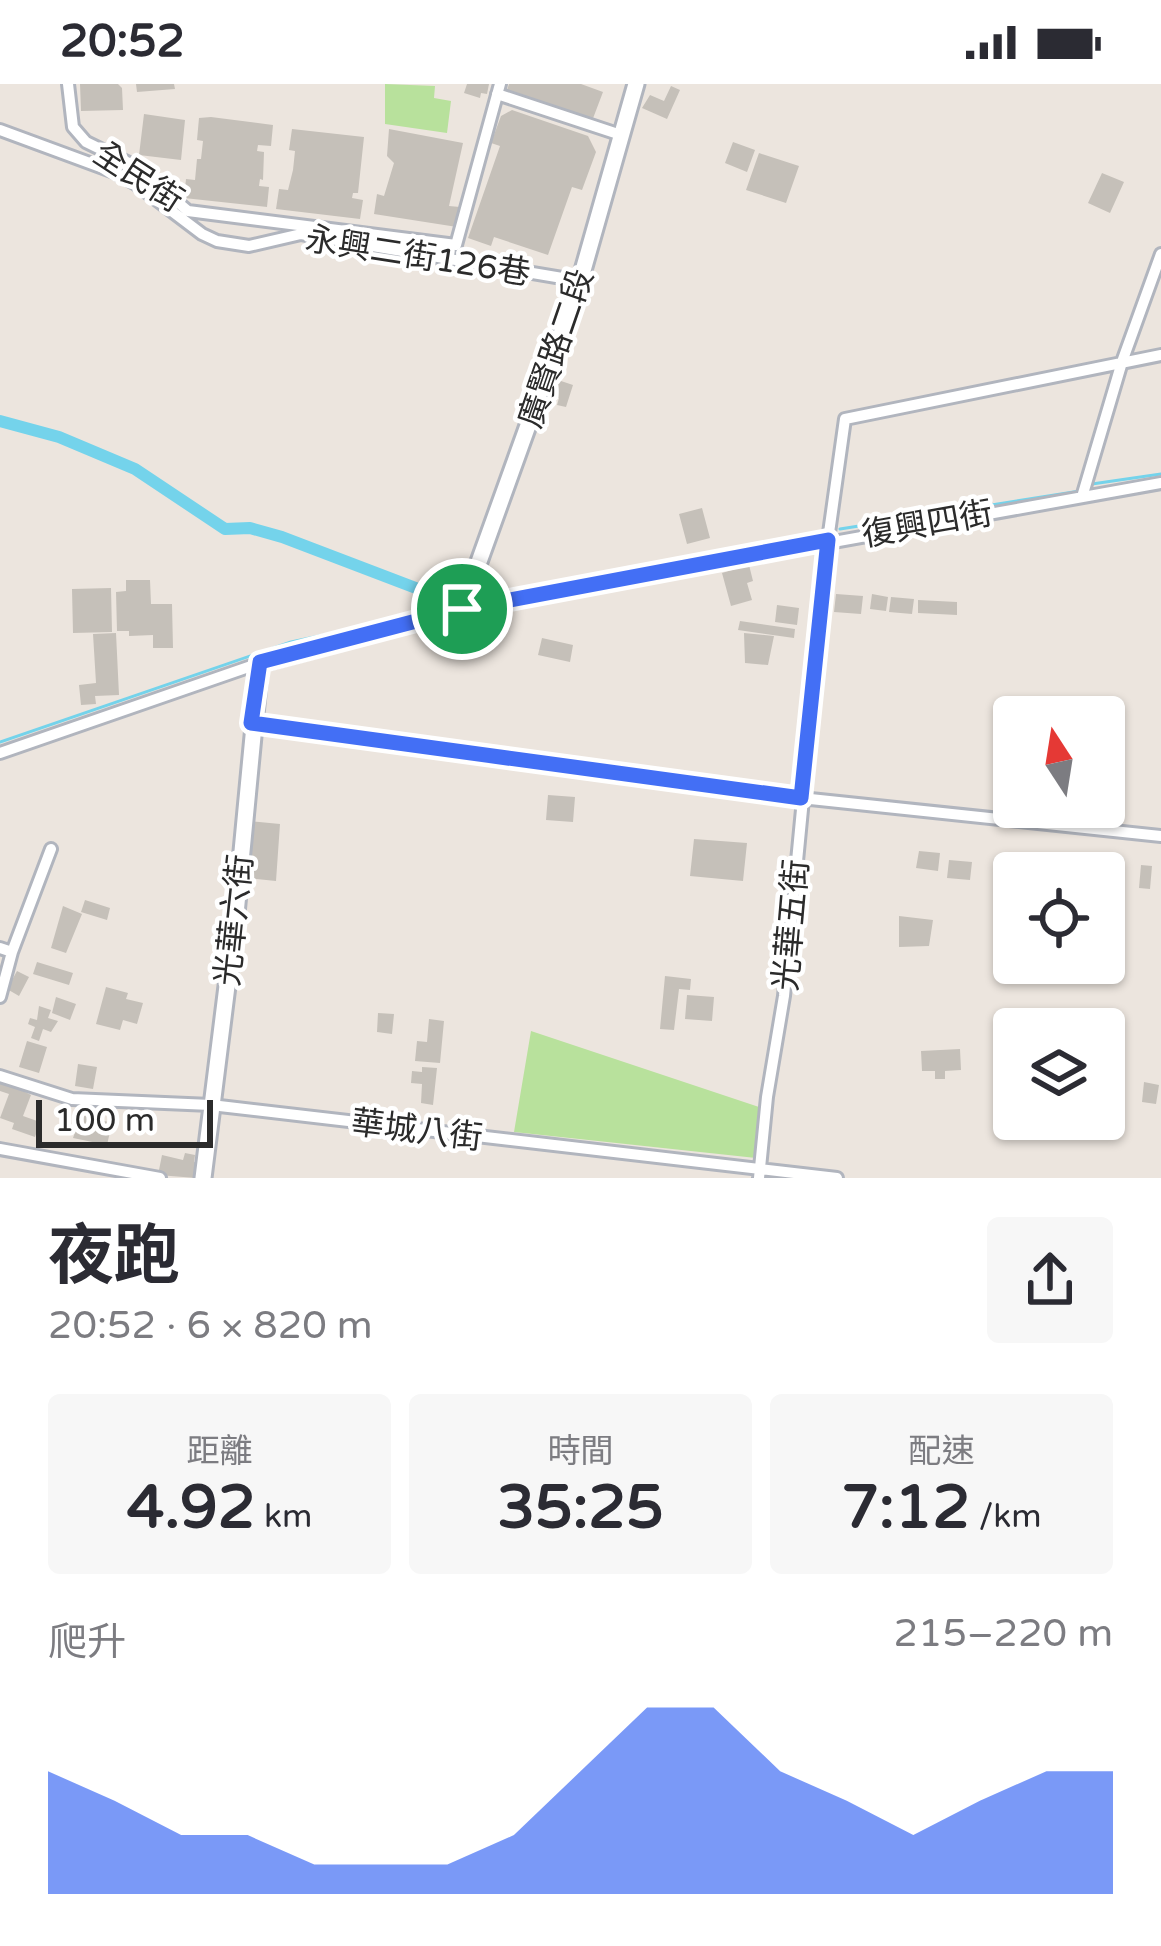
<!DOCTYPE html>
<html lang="zh-TW">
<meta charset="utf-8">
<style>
:root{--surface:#fff;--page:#f7f7f7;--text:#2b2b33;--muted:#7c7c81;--accent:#436ff5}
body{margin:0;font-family:"Varela Round","Noto Sans TC",sans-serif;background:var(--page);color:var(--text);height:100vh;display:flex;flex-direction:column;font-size:45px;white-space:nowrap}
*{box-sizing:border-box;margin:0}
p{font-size:39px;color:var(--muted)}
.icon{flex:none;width:66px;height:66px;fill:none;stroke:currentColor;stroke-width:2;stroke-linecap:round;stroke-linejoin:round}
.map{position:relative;height:1094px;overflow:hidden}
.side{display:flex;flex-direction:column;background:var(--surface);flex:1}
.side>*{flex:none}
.needle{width:78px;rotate:348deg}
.buttons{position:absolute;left:993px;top:612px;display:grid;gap:24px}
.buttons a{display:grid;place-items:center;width:132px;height:132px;border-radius:12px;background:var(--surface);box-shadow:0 3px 9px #0004;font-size:60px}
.scale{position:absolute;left:36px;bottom:30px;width:177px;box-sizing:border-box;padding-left:12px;border:6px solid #2b2b2b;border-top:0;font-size:33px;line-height:42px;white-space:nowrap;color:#2b2b2b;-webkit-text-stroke:9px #fff;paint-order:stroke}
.pin{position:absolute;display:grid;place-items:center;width:102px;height:102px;color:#fff;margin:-51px;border:6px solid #fff;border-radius:50%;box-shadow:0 3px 12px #0007}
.round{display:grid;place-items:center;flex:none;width:126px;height:126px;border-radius:12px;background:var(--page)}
.headline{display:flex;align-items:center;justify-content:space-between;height:204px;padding:0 48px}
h1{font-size:66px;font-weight:700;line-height:90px}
.figures{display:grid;grid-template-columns:repeat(3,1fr);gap:18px;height:204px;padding:12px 48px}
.figures div{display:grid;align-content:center;border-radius:12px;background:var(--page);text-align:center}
.figures b{font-size:60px;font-weight:700}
.figures small{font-size:33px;font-weight:400}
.figures p{font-size:33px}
.chart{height:336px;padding:24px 48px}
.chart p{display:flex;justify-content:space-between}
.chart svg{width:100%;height:216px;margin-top:12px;fill:var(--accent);opacity:.7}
.status{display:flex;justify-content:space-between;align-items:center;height:84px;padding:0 60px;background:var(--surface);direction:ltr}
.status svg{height:33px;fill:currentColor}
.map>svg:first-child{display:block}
</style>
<div class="status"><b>20:52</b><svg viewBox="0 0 49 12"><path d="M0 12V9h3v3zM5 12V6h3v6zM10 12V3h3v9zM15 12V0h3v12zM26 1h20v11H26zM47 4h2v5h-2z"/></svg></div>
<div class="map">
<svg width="1161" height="1094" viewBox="0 0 1161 1094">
<rect width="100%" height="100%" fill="#ece5de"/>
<path fill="#b8e19c" d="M385,0L435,2L434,14L451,17L447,49L385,40Z
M531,947L762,1024L756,1074L514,1048Z"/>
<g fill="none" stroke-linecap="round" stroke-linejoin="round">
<path stroke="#74d3eb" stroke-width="3" d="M1092,400L1161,390
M840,445L1080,407
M568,501L819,450
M0,658L291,558L381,539"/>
<path stroke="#74d3eb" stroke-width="12" d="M0,337L59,353L135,385L225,445L250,444L282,453L463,522"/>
</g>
<path fill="#c5c0b9" d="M80,0H118L122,4L123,26L81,27Z
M136,0H174L175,5L137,8Z
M467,0H489L487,10L481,9L480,14L464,9Z
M509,0H581L603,8L592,37L507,6Z
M671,2L680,6L667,35L642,24L650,11L664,17Z
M512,26L588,52L596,68L582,106L572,103L548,171L494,153L491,162L468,154L500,62L491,59L501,32Z
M144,30L185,36L181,76L139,71Z
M211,33L273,41L271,62L258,61L257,67L264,68L263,96L260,95L259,102L269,103L267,123L184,114L186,95L195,96L197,75H201L203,57L197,56L199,34Z
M292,45L364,53L358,109H353L352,114L363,116L360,135L276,125L279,105L288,106L293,86L295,67L289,66Z
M389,45L463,59L449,122L460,123L457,143L374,130L377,110L384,112L394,79L387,72Z
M733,58L755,66L747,88L725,79Z
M759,69L799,82L786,119L746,106Z
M1102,89L1124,98L1110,129L1088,119Z
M558,296L573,301L566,323L557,321L559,314L553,312Z
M702,424L710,454L687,460L679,430Z
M749,481L753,497L747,499L752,516L731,522L722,489Z
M126,496H150L151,520H172L173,564H153V551L129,552V547H117L116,508L126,507Z
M111,504L112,548L73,549L72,505Z
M836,510L863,512L861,530L834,528Z
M872,510L888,513L886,527L870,525Z
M891,513L914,515L912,530L889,528Z
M918,516L957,518V531L918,529Z
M777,521L799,524L797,541L775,538Z
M740,537L795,545L794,554L738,546Z
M116,549L119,611L95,612L96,620L81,621L79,601L96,599L93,550Z
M744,549L774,552L768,581L745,579Z
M542,554L573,561L570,578L538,571Z
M548,711L575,713L573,738L546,736Z
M250,737L280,740L276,797L245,794Z
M694,755L747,759L743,797L690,792Z
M919,767L940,769L938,787L916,784Z
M1103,773L1116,774L1115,800L1104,799Z
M949,776L972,778L970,796L947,794Z
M1141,781L1152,782L1150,805L1139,804Z
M85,816L110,824L107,836L81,828Z
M63,822L82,830L66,869L51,864Z
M899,832L933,836L929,862L899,863Z
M37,878L73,889L69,901L33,890Z
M17,887L29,893L19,912L7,905Z
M665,892L691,895L690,906L679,905L674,946L660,945Z
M106,903L128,909L126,915L143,919L137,940L123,936L120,946L96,940Z
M687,911L714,913L712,937L685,935Z
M56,913L76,920L70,936L52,929Z
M39,922L51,926L48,934L58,937L51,948L43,945L39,957L31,954L35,943L28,940L30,934L37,936Z
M378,929L394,930L392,950L377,948Z
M429,935L444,937L440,979L415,977L417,957L427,958Z
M27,957L47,963L39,989L19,983Z
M960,965L961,986L945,987V995H935V987H922L921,967Z
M78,980L97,983L93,1005L75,1002Z
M422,983L437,984L433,1021L421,1019L422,1000L411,999L412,987L422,988Z
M0,995L31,1011L23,1032L40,1038L35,1053L12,1045L14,1039L0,1034L9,1010L0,1007Z
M1144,998L1159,1001L1156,1020L1142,1018Z
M81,1031L112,1039L107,1061L73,1054Z
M185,1069L195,1071L194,1078L199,1079L196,1094L158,1091L162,1071L183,1076Z"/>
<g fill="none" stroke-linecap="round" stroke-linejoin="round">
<defs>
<path id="street" d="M68,0L73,43L86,58L135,82L188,127L456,161L500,0
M497,10L621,51
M0,46L114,88L136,100L202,150L217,157L249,162L301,150L580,197
M1082,413L1122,278L1161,170
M462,525L1161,399
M251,639L801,714L1161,752
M0,669L260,579
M0,864L12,868L51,765
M0,913L12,868
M0,992L72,1015L211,1021L837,1094
M0,1065L160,1094
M759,1094L767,1013L784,912L828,456L845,335L1161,271"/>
<path id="secondary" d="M203,1094L236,830L260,579L462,525L580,197L636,0"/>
</defs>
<use href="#street" stroke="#b1b5be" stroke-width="16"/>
<use href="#secondary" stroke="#b1b5be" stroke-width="21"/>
<use href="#street" stroke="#fff" stroke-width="10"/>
<use href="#secondary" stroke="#fff" stroke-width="15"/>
</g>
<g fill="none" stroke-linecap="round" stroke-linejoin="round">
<defs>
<path id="route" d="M828,456L801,714L251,639L260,578L462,525Z"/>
</defs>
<use href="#route" stroke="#fff" stroke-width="24"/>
<use href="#route" stroke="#436ff5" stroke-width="15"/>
</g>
<g text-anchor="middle" stroke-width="9" stroke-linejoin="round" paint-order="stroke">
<g font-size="33" fill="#2b2b2b" stroke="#fff">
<text transform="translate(139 92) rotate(33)" y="12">全民街</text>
<text transform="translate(418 171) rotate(9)" y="12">永興二街126巷</text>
<text transform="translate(555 264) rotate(-71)" y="12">廣賢路二段</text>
<text transform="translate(927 439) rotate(-10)" y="12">復興四街</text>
<text transform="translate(233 836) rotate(-84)" y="12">光華六街</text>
<text transform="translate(790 841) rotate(-85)" y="12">光華五街</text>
<text transform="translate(417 1045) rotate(7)" y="12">華城八街</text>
</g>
</g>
</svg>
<div class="buttons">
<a><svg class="needle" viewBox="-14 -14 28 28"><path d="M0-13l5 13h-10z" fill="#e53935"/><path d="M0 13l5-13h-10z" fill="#7c7c81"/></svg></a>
<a><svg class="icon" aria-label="locate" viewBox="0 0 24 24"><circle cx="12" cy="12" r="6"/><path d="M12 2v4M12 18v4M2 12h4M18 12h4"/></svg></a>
<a><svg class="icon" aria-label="layers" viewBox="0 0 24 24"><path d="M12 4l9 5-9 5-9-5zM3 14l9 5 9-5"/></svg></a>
</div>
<div class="scale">100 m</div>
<div class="pin" style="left:462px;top:525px;background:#1e9e55"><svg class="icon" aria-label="arrive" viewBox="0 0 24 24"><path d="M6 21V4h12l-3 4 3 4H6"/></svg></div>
</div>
<section class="side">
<div class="headline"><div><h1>夜跑</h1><p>20:52 · 6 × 820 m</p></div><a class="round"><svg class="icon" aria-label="share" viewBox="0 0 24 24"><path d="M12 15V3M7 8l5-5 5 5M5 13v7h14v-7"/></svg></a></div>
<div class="figures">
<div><p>距離</p><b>4.92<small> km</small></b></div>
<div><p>時間</p><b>35:25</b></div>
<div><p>配速</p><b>7:12<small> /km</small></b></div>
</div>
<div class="chart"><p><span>爬升</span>215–220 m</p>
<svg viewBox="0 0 160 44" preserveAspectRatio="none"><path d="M0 44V19L10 25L20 32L30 32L40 38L50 38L60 38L70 32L80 19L90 6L100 6L110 19L120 25L130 32L140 25L150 19L160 19V44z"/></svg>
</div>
</section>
